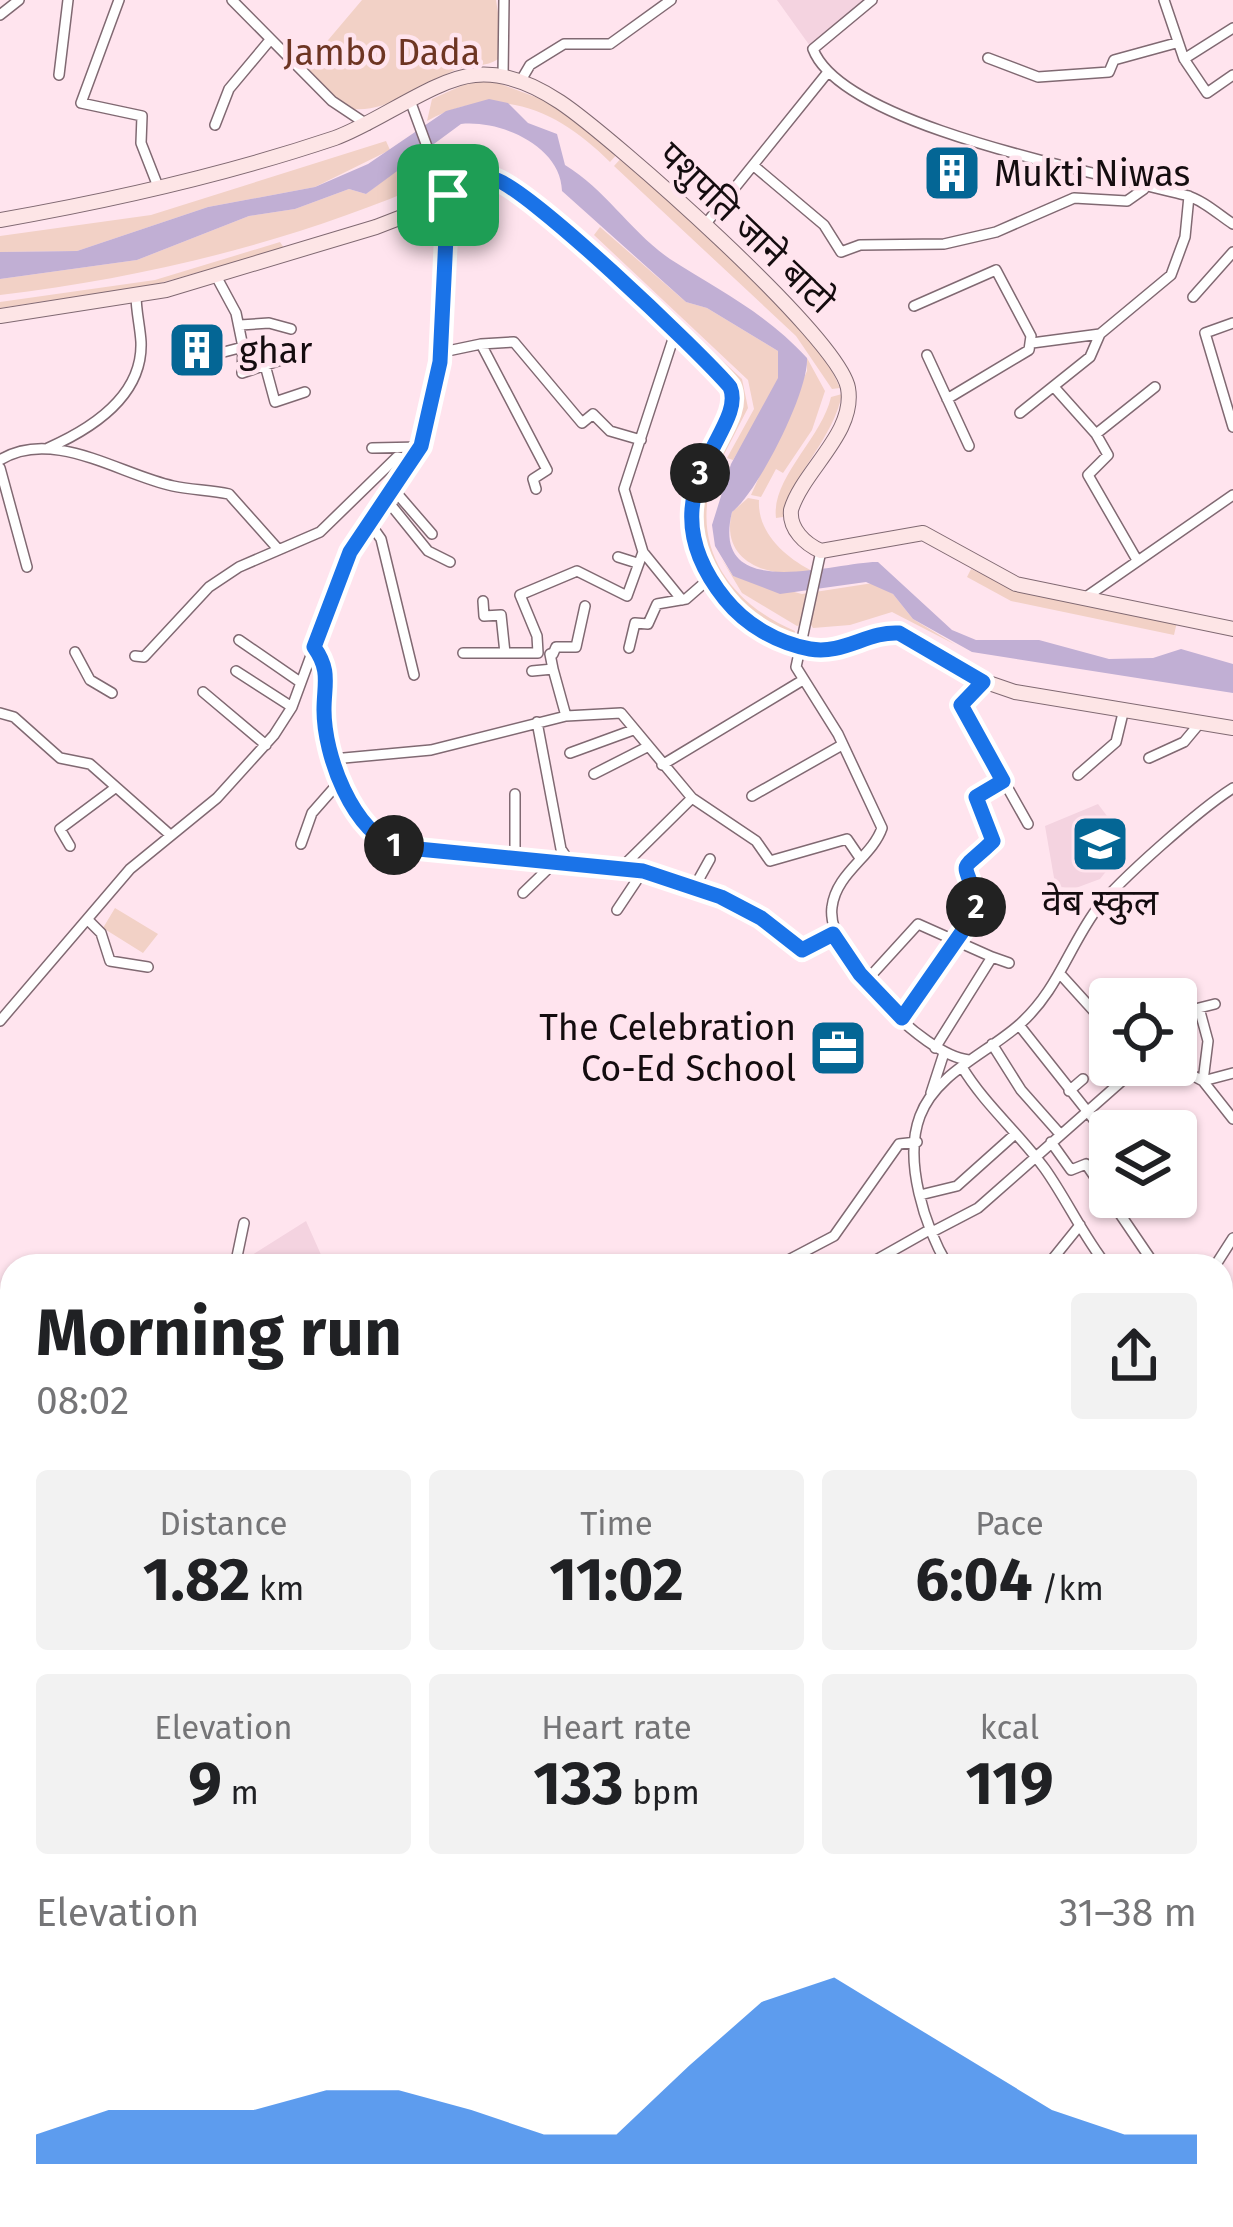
<!DOCTYPE html>
<meta charset="utf-8">
<style>
:root{--surface:#fff;--page:#f2f2f2;--text:#202124;--muted:#757577;--accent:#1a73e8}
body{margin:0;font-family:"Fira Sans","Noto Sans Devanagari",sans-serif;background:var(--page);color:var(--text);height:100vh;display:flex;flex-direction:column;font-size:45px;white-space:nowrap}
*{box-sizing:border-box;margin:0}
p{font-size:39px;color:var(--muted)}
.icon{flex:none;width:66px;height:66px;fill:none;stroke:currentColor;stroke-width:2;stroke-linecap:round;stroke-linejoin:round}
.map{position:relative;flex:1;overflow:hidden}
.sheet{position:absolute;left:0px;top:1254px;width:1233px;height:975px;display:flex;flex-direction:column;background:var(--surface);border-radius:36px 36px 0 0;box-shadow:0 3px 9px #0004}
.sheet>*{flex:none}
.fabs{position:absolute;left:1089px;top:978px;display:grid;gap:24px}
.fabs a{display:grid;place-items:center;width:108px;height:108px;border-radius:12px;background:var(--surface);box-shadow:0 3px 9px #0004;font-size:60px}
.pin{position:absolute;display:grid;place-items:center;width:102px;height:102px;color:#fff;margin:-51px;border-radius:24px;box-shadow:0 6px 18px #0006}
.km{position:absolute;width:60px;height:60px;margin:-30px;border-radius:50%;background:#222;color:#fff;font-size:33px;line-height:60px;text-align:center}
.round{display:grid;place-items:center;flex:none;width:126px;height:126px;border-radius:12px;background:var(--page)}
.headline{display:flex;align-items:center;justify-content:space-between;height:204px;padding:0 36px}
h1{font-size:66px;font-weight:700;line-height:90px}
.stats{display:grid;grid-template-columns:repeat(3,1fr);gap:18px;height:204px;padding:12px 36px}
.stats div{display:grid;align-content:center;border-radius:12px;background:var(--page);text-align:center}
.stats b{font-size:60px;font-weight:700}
.stats small{font-size:33px;font-weight:400}
.stats p{font-size:33px}
.chart{height:336px;padding:24px 36px}
.chart p{display:flex;justify-content:space-between}
.chart svg{width:100%;height:216px;margin-top:12px;fill:var(--accent);opacity:.7}
.map>svg:first-child{display:block}
</style>
<div class="map">
<svg width="1233" height="2227" viewBox="0 0 1233 2227">
<rect width="100%" height="100%" fill="#ffe4ee"/>
<path fill="#f4d3e0" d="M777,0H869L810,46Z
M1098,804L1128,844L1100,879L1057,895L1045,826Z
M306,1221L326,1266H244V1260Z"/>
<path fill="#f2d1c6" d="M362,0H496L501,33L498,59C486,68 468,64 453,71C401,96 341,146 307,65Z
M490,80L549,102L619,152L610,162C560,112 499,81 427,121L432,99L472,81Z
M386,141L390,150L315,187L208,207L77,251L0,252V236L151,215Z
M422,150L435,180C296,241 150,277 0,295V279L137,260L249,216L295,209L349,189L366,194Z
M623,156L788,313L826,358L840,388L832,389L796,336L614,166Z
M572,221L742,379L748,408L714,474L707,472L740,409L739,388L569,225Z
M600,227L686,302L707,308L778,351C789,386 750,431 733,460L727,458L754,409L748,380L594,235Z
M280,242L284,248L153,285L0,308V302L155,280Z
M807,358L825,391L812,430L783,473L776,469L761,497L751,495L807,371Z
M842,394C833,440 793,472 783,517L776,518C771,478 822,438 831,397Z
M705,477L712,480C691,550 732,604 795,631L794,636C731,607 681,551 705,477Z
M748,498L759,500C757,533 786,558 814,572C772,579 719,564 732,512Z
M721,558L733,576L802,594L873,583L893,594L913,619L956,645L892,612L850,625L813,628L809,622L797,626L742,593Z
M971,569L1028,594L1177,622L1174,635L1011,601L967,577Z
M115,908L158,934L143,953L103,928Z"/>
<path fill="#c1afd4" d="M489,99L508,103L528,123L557,134L565,165C606,190 631,232 670,259C720,291 766,313 807,358C809,391 758,492 732,512C709,606 837,561 878,562L952,630L976,640H1039L1109,659L1153,658L1181,649L1233,664V693L972,652L913,619L893,594L866,582L780,594L733,576L715,546L712,525L731,464L778,378V351L707,308L686,302L562,191C561,146 501,120 461,124L366,194L349,189L295,209L249,216L137,260L0,279V252L77,251L208,207L315,187L368,164L446,111Z"/>
<g fill="none" stroke-linecap="round" stroke-linejoin="round">
<defs>
<path id="street" d="M119,0L81,103L142,116L141,143L159,189
M232,0L332,101L368,125
M872,0L813,49C843,128 1107,174 1185,195C1203,200 1218,214 1233,224
M1164,0L1184,59L1233,28
M0,15L19,0
M988,58L1038,77L1109,72L1114,60L1176,43
M1184,59L1207,93L1233,75
M59,75L68,0
M503,76L504,0
M520,82L530,65L564,44H610L671,0
M215,125L229,89L270,40
M754,166L824,225L841,252L860,245L944,244L996,232L1074,198L1127,201L1144,189
M704,226L828,72
M1193,297L1233,252
M914,306L996,270L1031,336L1029,350L947,399
M1233,323L1205,333L1233,427
M240,325L269,323L291,329
M1032,343L1100,334L1171,275L1185,237L1189,196
M481,344L514,342L582,423L593,414L610,431L641,440
M243,347L242,373L299,354
M438,353L481,344L547,470L533,479L536,489
M927,355L969,446
M201,358L243,347L236,313L216,276
M265,365L275,402L305,392
M1054,387L1096,434
M1020,413L1090,357L1100,334
M48,448C91,429 143,396 141,342C140,326 136,311 136,295
M372,448L421,447
M0,460C52,427 121,475 173,486C191,490 210,490 229,494L278,549
M0,468L27,567
M394,490L432,534
M386,499L428,551L450,562
M369,522L381,539L414,675
M821,551L796,667L838,734L882,828C872,857 836,873 832,907C825,954 923,1056 969,1060
M643,552L624,489L675,333
M618,557L637,563
M1137,560L1088,475L1108,455L1096,434L1155,387
M1086,597L1233,495
M483,601L484,616L501,615L505,653
M239,640L300,682
M629,648L635,623L648,624L657,604L686,599L710,578
M75,652L90,680L112,693
M463,653H538L537,636L520,595L577,571L627,596L643,552L682,600
M553,654L556,647H576L585,606
M135,656L144,657L209,587L239,567L320,532L397,457L416,460L440,362L450,209L411,103
M553,669L566,716
M236,671L292,707
M532,671L553,669L550,654
M983,681L961,705L1028,824
M203,692L266,745
M0,713L14,717L60,758L90,764L168,833
M537,722L561,849L571,864
M570,753L633,730
M1149,758L1184,742L1199,724
M333,759L431,750L566,716L621,713L692,798L756,841L770,861L847,839L860,858
M662,765L803,680
M594,774L647,747
M1078,775L1116,742L1124,709
M341,780L370,830L398,847L643,871L721,897L776,927L802,950L833,934
M752,796L842,745
M301,844L312,813L341,780L323,707L328,679L314,647
M70,846L60,829L115,788
M515,858V794
M622,867L692,798
M695,886L710,859
M523,893L553,864
M617,910L643,871
M89,921L101,933L110,961L148,967
M992,957L1009,963
M1062,976L1110,1029
M866,981L918,924L992,957L935,1048
M902,1018L949,956L977,904L965,876L969,856L988,848L993,834L976,797L1003,781
M0,1021L130,869L217,798L274,735L292,707L349,552L416,460
M1019,1025L1110,1140
M992,1044L1021,1090L1060,1134
M1173,1065L1203,1081L1233,1119
M962,1067C985,1105 1018,1132 1045,1169C1067,1200 1083,1236 1107,1266
M1203,1081L1208,1041L1199,1008L1215,1004
M1203,1081L1233,1073
M1069,1091L1083,1079
M931,1093L944,1053
M1051,1142L1071,1170L1086,1164L1152,1261L1167,1266
M920,1195L957,1186L1014,1135
M1153,1197L1154,1199
M932,1232L978,1208L1140,1065
M869,1264L931,1229
M235,1266L244,1223
M777,1266L834,1236L899,1144L917,1142
M948,1266C925,1227 903,1161 920,1116C936,1073 988,1053 1020,1024C1057,991 1068,949 1096,910C1119,880 1200,809 1233,788
M1047,1266L1080,1225
M1215,1266L1233,1238
M1221,1317L1233,1316
M0,1361L12,1370
M1221,1455L1233,1460
M0,1485L12,1497
M1221,1535L1233,1539
M1221,1565L1233,1570
M1221,1606L1233,1611
M0,1629L12,1616
M0,1649L12,1657
M1221,1655L1233,1660
M1221,1681L1233,1676
M1233,1723V1725
M0,1776L12,1784
M1221,1777L1233,1803
M1221,1843L1233,1842
M1221,1878L1233,1881
M1221,1936L1233,1930
M1221,1976L1233,1998
M1221,2061L1233,2054
M1221,2083L1233,2104
M0,2087L12,2070
M1221,2137L1233,2131
M0,2138L12,2150
M1221,2188L1233,2198
M0,2194L12,2181
M0,2210L12,2227
M461,2217L466,2227
M693,2217L697,2227
M768,2217V2227
M819,2217L825,2227
M1063,2217L1064,2227
M284,2227L293,2217"/>
<path id="secondary" d="M0,220C114,200 225,175 335,138C377,123 436,78 475,75C505,72 536,86 560,102C611,136 839,337 848,388C856,433 803,470 791,510C789,529 805,544 821,551L923,533L1016,584L1233,629
M0,316L166,290L376,227L500,179L562,228L730,387C749,429 645,488 719,591C741,622 773,642 810,649C843,655 868,632 900,633L983,681L1015,692L1233,728"/>
</defs>
<use href="#street" stroke="#806972" stroke-width="12"/>
<use href="#secondary" stroke="#806972" stroke-width="16"/>
<use href="#street" stroke="#fff" stroke-width="9"/>
<use href="#secondary" stroke="#fde5e6" stroke-width="14"/>
</g>
<g fill="none" stroke-linecap="round" stroke-linejoin="round">
<defs>
<path id="route" d="M493,179C523,182 703,355 730,387C749,431 639,492 725,599C746,625 777,643 810,649C843,655 868,631 899,633L983,682L961,705L1003,781L976,797L993,841C956,877 964,854 977,904L971,919L902,1018L860,974L833,934L802,950L761,918L721,897L643,871L398,847C352,832 324,755 324,710C324,684 331,671 314,647L350,552L421,446L440,362L448,195Z"/>
</defs>
<use href="#route" stroke="#fff" stroke-width="24"/>
<use href="#route" stroke="#1a73e8" stroke-width="15"/>
</g>
<defs>
<symbol id="building-square" viewBox="-11 -11 22 22"><rect x="-9" y="-9" width="18" height="18" rx="4" fill="#046695" stroke="#ffe4ee"/><path d="M-4-6H4V6H1V3H-1V6H-4ZM-2.5-4.3h1.7v1.8h-1.7ZM.8-4.3h1.7v1.8H.8ZM-2.5-1h1.7V.8h-1.7ZM.8-1h1.7V.8H.8Z" fill="#fff"/></symbol>
<symbol id="school-square" viewBox="-11 -11 22 22"><rect x="-9" y="-9" width="18" height="18" rx="4" fill="#046695" stroke="#ffe4ee"/><path d="M0-5L7-2L0 1L-7-2ZM-4 1L0 2.5L4 1V4Q0 6-4 4Z" fill="#fff"/></symbol>
<symbol id="office-square" viewBox="-11 -11 22 22"><rect x="-9" y="-9" width="18" height="18" rx="4" fill="#046695" stroke="#ffe4ee"/><path d="M-6-3h4V-5.5h4V-3h4V5H-6ZM-1-4.5V-3h2v-1.5ZM-6 0V1H6V0Z" fill="#fff"/></symbol>
</defs>
<g fill-rule="evenodd">
<use href="#building-square" x="919" y="140" width="66" height="66"/>
<use href="#building-square" x="164" y="317" width="66" height="66"/>
<use href="#school-square" x="1067" y="811" width="66" height="66"/>
<use href="#office-square" x="805" y="1015" width="66" height="66"/>
</g>
<g text-anchor="middle" stroke-width="9" stroke-linejoin="round" paint-order="stroke">
<g font-size="36" fill="#6d3523" stroke="#ffe4ee">
<text x="382" y="65">Jambo Dada</text>
</g>
<g font-size="36" fill="#140c0f" stroke="#ffe4ee" text-anchor="start">
<text x="994" y="186">Mukti Niwas</text>
<text x="239" y="363">ghar</text>
<text x="1100" y="915" text-anchor="middle">वेब स्कुल</text>
<text x="796" y="1040" text-anchor="end">The Celebration<tspan x="796" dy="41">Co-Ed School</tspan></text>
</g>
<g font-size="36" fill="#140c0f" stroke="#ffe4ee">
<text transform="translate(747 227) rotate(44)" y="13">पशुपति जाने बाटो</text>
</g>
</g>
</svg>
<div class="fabs">
<a><svg class="icon" aria-label="locate" viewBox="0 0 24 24"><circle cx="12" cy="12" r="6"/><path d="M12 2v4M12 18v4M2 12h4M18 12h4"/></svg></a>
<a><svg class="icon" aria-label="layers" viewBox="0 0 24 24"><path d="M12 4l9 5-9 5-9-5zM3 14l9 5 9-5"/></svg></a>
</div>
<div class="pin" style="left:448px;top:195px;background:#1e9e55"><svg class="icon" aria-label="arrive" viewBox="0 0 24 24"><path d="M6 21V4h12l-3 4 3 4H6"/></svg></div>
<b class="km" style="left:394px;top:845px">1</b>
<b class="km" style="left:976px;top:907px">2</b>
<b class="km" style="left:700px;top:473px">3</b>
<section class="sheet">
<div class="headline"><div><h1>Morning run</h1><p>08:02</p></div><a class="round"><svg class="icon" aria-label="share" viewBox="0 0 24 24"><path d="M12 15V3M7 8l5-5 5 5M5 13v7h14v-7"/></svg></a></div>
<div class="stats">
<div><p>Distance</p><b>1.82<small> km</small></b></div>
<div><p>Time</p><b>11:02</b></div>
<div><p>Pace</p><b>6:04<small> /km</small></b></div>
</div>
<div class="stats">
<div><p>Elevation</p><b>9<small> m</small></b></div>
<div><p>Heart rate</p><b>133<small> bpm</small></b></div>
<div><p>kcal</p><b>119</b></div>
</div>
<div class="chart"><p><span>Elevation</span>31–38 m</p>
<svg viewBox="0 0 160 44" preserveAspectRatio="none"><path d="M0 44V38L10 33L20 33L30 33L40 29L50 29L60 33L70 38L80 38L90 24L100 11L110 6L120 15L130 24L140 33L150 38L160 38V44z"/></svg>
</div>
</section>
</div>
